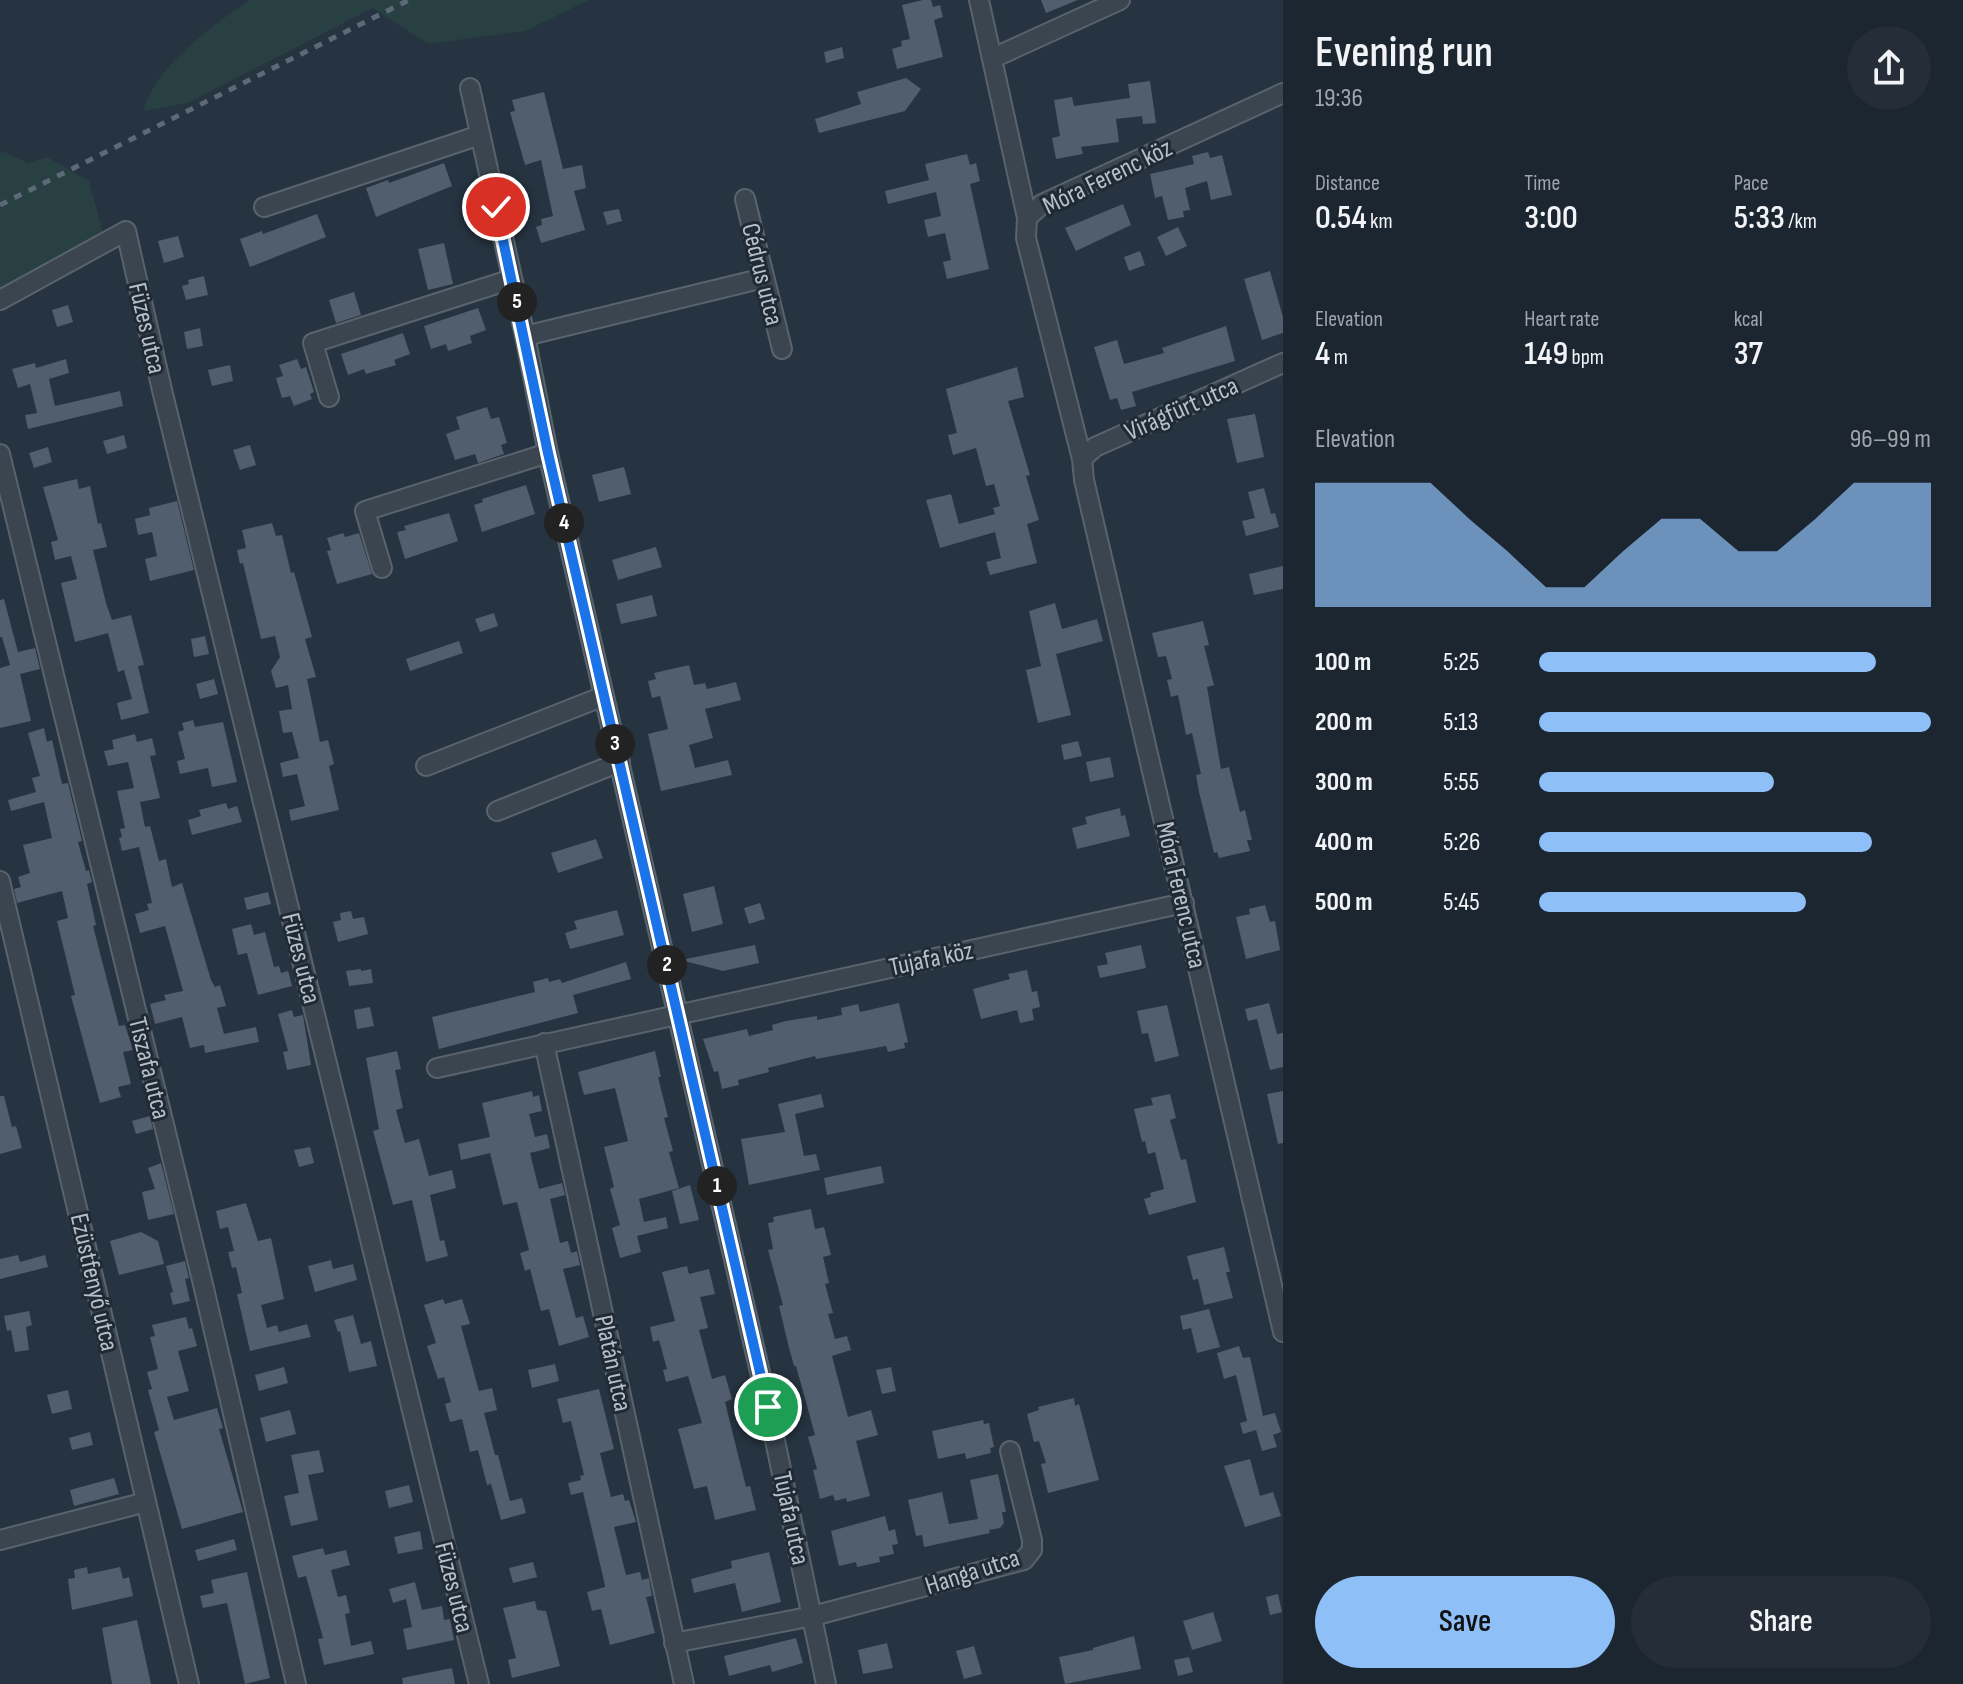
<!DOCTYPE html>
<meta charset="utf-8">
<style>
:root{--surface:#1c2630;--page:#252e38;--text:#f1f3f6;--muted:#a0a5ab;--accent:#8fbff7}
body{margin:0;font-family:"Sofia Sans Condensed",sans-serif;background:var(--page);color:var(--text);height:100vh;display:flex;flex-direction:column;font-size:30px;white-space:nowrap}
*{box-sizing:border-box;margin:0}
p{font-size:26px;color:var(--muted)}
.icon{flex:none;width:44px;height:44px;fill:none;stroke:currentColor;stroke-width:2;stroke-linecap:round;stroke-linejoin:round}
.map{position:relative;flex:1;overflow:hidden}
.panel{display:flex;flex-direction:column;background:var(--surface);width:680px}
.panel>*{flex:none}
.pin{position:absolute;display:grid;place-items:center;width:68px;height:68px;color:#fff;margin:-34px;border:4px solid #fff;border-radius:50%;box-shadow:0 2px 8px #0007}
.km{position:absolute;width:40px;height:40px;margin:-20px;border-radius:50%;background:#222;color:#fff;font-size:22px;line-height:40px;text-align:center}
.round{display:grid;place-items:center;flex:none;width:84px;height:84px;border-radius:42px;background:var(--page)}
.overview{display:flex;align-items:center;justify-content:space-between;height:136px;padding:0 32px}
h1{font-size:44px;font-weight:600;line-height:60px}
.stats{display:grid;grid-template-columns:repeat(3,1fr);gap:12px;height:136px;padding:8px 32px}
.stats div{display:grid;align-content:center}
.stats b{font-size:34px;font-weight:600}
.stats small{font-size:22px;font-weight:400}
.stats p{font-size:22px}
.chart{height:224px;padding:16px 32px}
.chart p{display:flex;justify-content:space-between}
.chart svg{width:100%;height:144px;margin-top:8px;fill:var(--accent);opacity:.7}
.primary-button{display:flex;gap:16px;margin-top:auto;padding:16px 32px}
.primary-button a{flex:1;height:92px;border-radius:48px;background:var(--accent);color:#111;font-size:32px;font-weight:600;line-height:92px;text-align:center}
.primary-button a+a{background:var(--page);color:var(--text)}
ul{padding:0 32px;list-style:none;font-size:26px}
li{display:grid;grid-template-columns:128px 96px 1fr;align-items:center;height:60px}
li i{height:20px;border-radius:10px;background:var(--accent)}
main{display:flex;flex:1;min-height:0}
.map>svg:first-child{display:block}
</style>
<main>
<div class="map">
<svg width="1283" height="1684" viewBox="0 0 1283 1684">
<rect width="100%" height="100%" fill="#263340"/>
<path fill="#284041" d="M250,0H589L525,31L428,44L373,8L188,103L144,111C151,70 216,22 250,0Z
M3,151L28,163L47,157L89,181L107,248L0,298V153Z"/>
<path fill="#515e6d" d="M923,0H931L933,7L940,5L943,17L934,20L943,57L897,69L892,49L902,46L901,41L910,39L902,5Z
M1041,0H1078L1046,13Z
M842,47L844,58L826,63L824,52Z
M906,78L921,89L905,111L819,133L815,119L861,104L857,92Z
M1150,81L1156,123L1143,124L1142,116L1116,119L1119,142L1081,147L1083,154L1056,159L1052,138L1060,136L1054,100L1072,97L1074,106L1130,98L1128,84Z
M544,92L563,169L582,165L586,188L574,191L585,230L541,243L536,227L542,225L541,219L553,216L541,160L525,165L510,112L515,111L512,100Z
M1208,152L1210,158L1222,155L1232,195L1211,200L1207,181L1185,188L1190,210L1183,211L1184,217L1168,220L1162,196L1155,198L1150,174L1194,164L1192,156Z
M967,154L970,165L976,163L980,181L970,184L989,269L947,279L943,262L951,260L945,233L928,237L924,220L941,216L936,192L888,204L885,191L929,180L925,164Z
M444,163L452,186L376,217L366,188L388,180L389,183Z
M1123,204L1131,225L1076,251L1065,228Z
M619,209L622,221L607,225L603,212Z
M317,214L326,237L250,267L240,239L262,231L263,234Z
M1178,227L1187,246L1166,256L1157,237Z
M178,236L184,257L164,263L158,241Z
M444,243L453,284L428,290L418,249Z
M1140,251L1145,265L1129,271L1124,257Z
M1270,271L1283,317V333L1262,340L1244,279Z
M204,276L208,295L186,300L182,286L189,284L188,280Z
M354,292L361,315L336,323L329,300Z
M68,305L73,322L57,327L52,310Z
M478,308L486,330L470,336L472,343L448,351L446,344L431,349L424,326Z
M1226,326L1235,361L1132,392L1136,406L1121,410L1117,398L1110,400L1094,347L1117,340L1124,364L1164,353L1162,348Z
M200,328L203,346L187,349L184,332Z
M403,333L410,354L394,360L396,365L366,374L364,369L348,375L341,354Z
M66,359L69,373L49,379L55,406L120,391L123,406L28,429L25,415L37,413L30,384L18,388L12,369L35,363L36,368Z
M297,359L301,369L306,367L314,392L310,394L312,399L294,406L290,396L282,398L276,378L283,376L279,365Z
M230,365L233,381L212,386L208,370Z
M1017,367L1024,397L1008,401L1030,475L1026,476L1039,520L1027,524L1037,563L990,575L986,562L1001,558L995,532L940,548L926,500L951,494L959,524L995,514L993,508L1000,506L994,484L986,486L976,448L953,455L948,435L957,433L946,389Z
M487,407L491,419L499,417L507,443L501,445L504,454L478,463L475,454L455,460L446,434L460,429L456,417Z
M1255,414L1264,457L1237,463L1227,419Z
M124,435L127,448L107,454L103,441Z
M250,445L256,465L240,470L233,450Z
M48,447L52,462L34,468L29,453Z
M624,467L631,494L599,502L592,475Z
M77,479L79,489L90,486L98,524L101,523L107,547L93,550L106,603L112,620L131,615L144,665L138,666L149,713L121,720L117,703L132,699L124,670L118,672L108,633L75,642L61,583L77,579L71,556L55,560L51,542L58,540L43,487Z
M526,485L535,514L482,532L474,505L483,502L482,499Z
M1264,488L1271,514L1275,513L1279,527L1246,536L1242,521L1255,518L1248,492Z
M177,501L194,570L150,581L145,559L157,556L152,532L138,535L135,519L150,515L149,508Z
M449,513L458,541L405,559L397,532L406,530L404,526Z
M272,523L276,536L282,535L291,573L294,572L312,637L305,639L316,677L307,679L320,742L328,740L334,764L329,766L339,810L291,821L289,810L305,806L297,774L283,777L280,763L299,758L292,732L283,733L279,711L292,709L288,685L276,688L271,671L280,657L275,636L261,639L243,563L240,564L237,550L246,548L242,530Z
M343,533L345,537L359,533L372,574L337,584L327,551L331,550L327,538Z
M656,547L662,567L618,580L612,560Z
M1283,566V589L1254,595L1249,574Z
M652,595L657,616L621,624L616,604Z
M4,599L18,652L35,648L40,669L20,674L31,721L0,728V668L10,665L2,637H0V600Z
M1055,603L1062,629L1097,619L1103,641L1056,654L1071,715L1038,723L1026,670L1041,666L1029,611Z
M494,613L498,626L480,632L475,619Z
M1203,621L1209,645L1204,646L1214,685L1207,687L1221,769L1229,767L1240,812L1245,810L1252,840H1247L1250,851L1219,858L1217,852L1214,853L1199,792L1196,775L1201,774L1192,733L1186,735L1178,695L1171,697L1167,680L1172,679L1166,656L1158,657L1152,633Z
M205,636L209,654L194,657L191,639Z
M459,641L463,653L410,671L406,659Z
M689,665L694,685L705,683L707,689L736,682L741,700L705,709L713,738L689,745L695,768L728,760L732,775L661,791L648,734L668,729L660,696L652,698L648,681L656,679L654,673Z
M214,679L218,694L200,699L196,684Z
M193,720L195,727L223,722L237,782L212,787L208,768L180,774L177,761L185,759L178,732L184,730L182,723Z
M44,728L47,742L52,740L62,784L68,783L82,841L78,842L86,871L89,870L92,882L87,884L96,925L93,926L119,1026L125,1025L133,1050L123,1052L131,1084L118,1087L121,1097L100,1103L71,996L75,995L57,921L68,918L62,891L17,903L14,889L21,887L18,877L30,873L23,845L52,838L44,802L11,811L8,800L36,792L32,778L40,776L28,733Z
M135,734L137,742L152,738L156,755L150,756L160,798L140,802L145,827L150,826L159,861L166,859L172,887L182,883L211,980L215,987L220,985L226,1006L217,1008L224,1034L256,1027L259,1042L205,1053L204,1045L190,1048L182,1017L155,1024L150,1004L166,1000L164,995L183,991L165,926L140,933L135,914L149,910L147,904L152,903L139,847L122,851L119,838L122,837L120,829L125,828L117,791L134,788L128,762L108,766L104,751L114,749L112,740Z
M1078,741L1082,756L1064,760L1061,745Z
M1110,757L1114,777L1090,782L1086,762Z
M226,803L228,809L237,806L242,822L192,835L188,820L201,816L199,810Z
M1120,808L1121,816L1125,815L1130,836L1077,849L1072,828L1087,824L1085,817Z
M596,839L603,858L558,873L551,853Z
M714,886L723,924L692,932L683,894Z
M268,892L271,904L247,910L244,898Z
M760,903L765,919L749,924L744,908Z
M1265,905L1270,922L1275,921L1280,950L1246,959L1236,917L1250,914L1249,909Z
M617,910L624,935L570,949L565,933L577,929L574,921Z
M351,911L353,919L364,917L368,934L338,942L333,922L341,920L340,913Z
M251,924L254,935L265,932L274,967L279,966L281,973L288,971L292,986L258,995L247,953L238,955L232,929Z
M755,945L759,963L723,971L681,960Z
M1141,945L1146,968L1100,978L1097,966L1108,964L1105,953Z
M626,962L631,979L573,995L578,1013L439,1049L432,1017L535,992L533,982L548,978L549,982L560,979L562,983Z
M361,969V971L371,969L373,983L349,986L346,971Z
M1027,970L1032,992L1037,991L1040,1007L1032,1009L1034,1020L1020,1023L1017,1010L981,1019L973,989L1010,979L1008,974Z
M899,1003L908,1042L904,1043L905,1048L888,1052L886,1046L816,1059L815,1056L768,1068L769,1072L738,1080L739,1085L722,1089L718,1071L714,1072L703,1039L747,1029L749,1036L773,1030L772,1025L786,1021L817,1016V1020L842,1015L841,1008L858,1004L860,1012Z
M1269,1003L1277,1034L1283,1033V1067L1270,1070L1257,1019L1248,1021L1245,1009Z
M1167,1005L1179,1056L1155,1062L1148,1033L1142,1034L1137,1011Z
M370,1007L374,1026L357,1029L354,1010Z
M292,1010L294,1017L303,1015L311,1065L287,1070L283,1052L288,1051L278,1014Z
M397,1051L401,1069L395,1070L403,1108L396,1110L405,1143L419,1139L429,1176L452,1170L456,1188L430,1195L440,1241L444,1240L448,1256L426,1262L412,1200L393,1205L373,1131L379,1129L366,1058Z
M655,1051L661,1077H658L668,1117L664,1118L673,1151L669,1152L679,1188L639,1199L644,1222L666,1217L668,1228L637,1236L641,1252L620,1258L612,1228L620,1225L610,1189L614,1187L604,1147L628,1141L615,1088L584,1095L578,1072Z
M532,1091L533,1097L539,1095L542,1111L529,1114L535,1137L547,1134L550,1148L530,1153L539,1189L562,1183L565,1195L550,1199L560,1243L568,1241L571,1253L577,1251L580,1265L563,1269L576,1318L583,1316L589,1337L559,1346L549,1309L541,1311L530,1269L525,1271L520,1253L529,1250L517,1202L503,1205L490,1153L461,1160L458,1144L490,1137L482,1103Z
M1283,1091V1143L1278,1144L1267,1094Z
M821,1094L824,1107L795,1114L804,1156L816,1154L820,1170L749,1185L741,1139L785,1132L778,1104Z
M1170,1094L1176,1118L1170,1120L1181,1160L1186,1159L1196,1202L1149,1215L1144,1199L1151,1197L1150,1193L1164,1189L1155,1152L1148,1154L1145,1141L1142,1142L1134,1109L1153,1105L1151,1098Z
M0,1096H4L12,1127L16,1126L22,1148L0,1154Z
M150,1116L153,1129L136,1134L132,1121Z
M310,1147L314,1163L299,1167L294,1150Z
M161,1163L174,1214L148,1220L142,1192L155,1189L148,1168Z
M881,1166L884,1183L827,1195L824,1178Z
M690,1185L699,1220L680,1224L672,1191Z
M246,1203L258,1241L271,1238L284,1299L261,1305L267,1328L277,1325L279,1332L307,1324L311,1337L250,1351L237,1294L242,1293L236,1267L232,1268L228,1252L234,1251L228,1227L220,1229L216,1211Z
M811,1209L815,1229L824,1227L831,1255L823,1257L829,1283L825,1284L833,1313L828,1314L835,1339L847,1336L851,1350L832,1356L848,1417L871,1410L878,1435L856,1441L870,1496L847,1502L846,1498L835,1501L833,1495L820,1499L813,1470L817,1469L808,1437L815,1435L796,1366H794L788,1344L779,1306L783,1305L768,1250L773,1249L768,1223L774,1222L773,1217Z
M141,1232L158,1241L164,1264L119,1275L110,1241Z
M1224,1247L1230,1272H1226L1233,1298L1204,1305L1198,1279L1193,1280L1187,1256Z
M18,1255L20,1262L45,1255L48,1267L0,1279V1259Z
M331,1260L333,1269L353,1264L357,1280L315,1292L308,1266Z
M185,1261L189,1278L185,1279L190,1301L173,1305L170,1293L173,1292L166,1266Z
M687,1266L689,1274L709,1269L715,1294L700,1297L708,1328L699,1330L712,1379L725,1375L732,1399L725,1402L746,1487L750,1486L756,1510L715,1520L707,1486L694,1489L678,1429L702,1423L688,1376L666,1382L663,1370L667,1369L659,1340L653,1342L650,1327L675,1321L662,1272Z
M443,1299L445,1304L462,1299L470,1324L461,1326L479,1391L492,1388L497,1410L484,1413L495,1455H498L510,1501L522,1498L526,1513L501,1520L491,1484L487,1485L478,1450L470,1452L462,1419L450,1422L445,1404L451,1402L444,1377L438,1379L427,1346L436,1343L424,1305Z
M1209,1309L1220,1347L1197,1353L1191,1328L1183,1330L1180,1316Z
M29,1311L32,1325L26,1327L29,1350L15,1352L11,1330L7,1331L4,1316Z
M353,1315L361,1344L371,1341L377,1366L349,1372L340,1331L338,1332L334,1320Z
M186,1317L189,1329L192,1328L197,1346L178,1351L189,1391L167,1397L174,1420L217,1408L223,1428L219,1429L243,1512L182,1529L154,1432L159,1430L148,1390L152,1389L147,1372L158,1369L150,1337L155,1336L152,1325Z
M1239,1346L1243,1358L1250,1357L1263,1416L1275,1413L1281,1432L1273,1435L1277,1447L1262,1451L1256,1430L1243,1434L1240,1423L1247,1421L1236,1375L1224,1379L1217,1353Z
M555,1364L559,1381L532,1388L528,1370Z
M284,1367L288,1383L259,1391L255,1375Z
M891,1367L896,1391L882,1394L876,1370Z
M599,1389L614,1449L600,1453L611,1497L623,1494L625,1501L629,1500L636,1522L614,1527L626,1575L640,1572L642,1580L649,1578L652,1596L646,1597L655,1633L610,1645L601,1609L592,1611L587,1592L605,1587L604,1581L583,1492L571,1495L568,1483L581,1480L580,1476L584,1475L571,1421L563,1423L557,1399Z
M68,1390L72,1409L52,1414L47,1395Z
M1074,1398L1075,1406L1079,1404L1099,1480L1048,1493L1041,1464L1046,1463L1039,1441L1034,1442L1027,1414L1039,1410L1038,1407Z
M290,1410L296,1434L266,1442L260,1418Z
M983,1420L984,1424L989,1423L994,1447L990,1448L991,1453L966,1459L965,1453L938,1459L932,1431Z
M90,1432L93,1445L72,1450L69,1438Z
M319,1450L324,1472L308,1475L318,1520L291,1526L284,1496L299,1493L291,1455Z
M1250,1459L1260,1496L1273,1492L1281,1516L1245,1527L1224,1466Z
M998,1474L1006,1512H1002L1004,1523L1000,1528L989,1530L990,1533L924,1547L922,1535L916,1536L908,1500L942,1492L949,1524L978,1519L970,1480Z
M114,1478L119,1494L74,1506L70,1490Z
M409,1485L413,1502L389,1508L385,1491Z
M885,1516L889,1531L895,1529L898,1544L892,1545L894,1554L879,1557L880,1562L857,1567L856,1562L839,1566L831,1531Z
M420,1531L423,1549L398,1554L394,1537Z
M234,1539L237,1550L198,1561L195,1550Z
M323,1548L325,1555L346,1550L350,1565L331,1570L338,1597L346,1595L350,1613L345,1614L351,1646L371,1641L374,1654L324,1665L318,1639L323,1638L306,1576L298,1578L292,1556Z
M769,1552L781,1602L742,1612L735,1583L694,1593L691,1579L732,1568L731,1561Z
M533,1562L537,1577L513,1583L509,1568Z
M87,1567L88,1574L120,1567L123,1579L129,1577L133,1596L72,1610L68,1579L75,1578L74,1570Z
M247,1572L270,1678L245,1684L227,1603L203,1608L200,1596L214,1593L211,1580Z
M415,1582L422,1610L442,1606L444,1620L450,1619L454,1640L407,1650L403,1629L412,1627L406,1599L393,1603L389,1589Z
M1278,1594L1282,1612L1270,1615L1266,1597Z
M535,1601L537,1610L546,1611L560,1666L512,1678L508,1660L516,1658L503,1608Z
M1213,1612L1222,1641L1192,1650L1183,1621Z
M137,1620L151,1684H112L102,1628Z
M1134,1636L1141,1669L1065,1684L1059,1657L1093,1650V1648Z
M796,1638L803,1663L772,1672L770,1665L729,1676L724,1656Z
M887,1643L893,1668L863,1674L858,1650Z
M974,1646L982,1674L964,1679L956,1651Z
M1189,1657L1193,1672L1178,1676L1174,1660Z
M452,1668L455,1684H403L402,1678Z"/>
<g fill="none" stroke-linecap="round" stroke-linejoin="round">
<defs>
<path id="minor" d="M979,0L1027,218
M993,58L1120,0
M470,88L525,336L548,453L768,1407L826,1684
M1283,93L1042,204L1027,218L1026,238L1082,459L1084,480L1283,1332
M745,199L782,349
M264,207L480,135
M0,300L126,231L162,390L479,1684
M525,336L764,278
M329,397L313,343L512,279
M0,454L202,1280L296,1684
M1082,459L1095,447L1283,363
M382,568L365,511L548,453
M426,766L604,696
M497,811L620,762
M0,881L189,1684
M544,1043L684,1684
M437,1068L1184,903
M0,1540L146,1502
M674,1643L813,1616L1024,1560L1032,1550V1540L1010,1451"/>
</defs>
<use href="#minor" stroke="#58636d" stroke-width="22"/>
<use href="#minor" stroke="#3a4550" stroke-width="18"/>
<path stroke="#5c6977" stroke-width="5" stroke-dasharray="8 8" stroke-linecap="butt" d="M0,205L409,0"/>
</g>
<g fill="none" stroke-linecap="round" stroke-linejoin="round">
<defs>
<path id="route" d="M496,207L548,453L768,1407"/>
</defs>
<use href="#route" stroke="#fff" stroke-width="16"/>
<use href="#route" stroke="#1a73e8" stroke-width="10"/>
</g>
<g text-anchor="middle" stroke-width="6" stroke-linejoin="round" paint-order="stroke">
<g font-size="26" fill="#b6c0ca" stroke="#1f2a35">
<text transform="translate(1107 176) rotate(-26)" y="9">Móra Ferenc köz</text>
<text transform="translate(763 274) rotate(76)" y="9">Cédrus utca</text>
<text transform="translate(148 328) rotate(77)" y="9">Füzes utca</text>
<text transform="translate(1181 408) rotate(-24)" y="9">Virágfürt utca</text>
<text transform="translate(1182 895) rotate(77)" y="9">Móra Ferenc utca</text>
<text transform="translate(302 958) rotate(76)" y="9">Füzes utca</text>
<text transform="translate(931 958) rotate(-12)" y="9">Tujafa köz</text>
<text transform="translate(150 1068) rotate(76)" y="9">Tiszafa utca</text>
<text transform="translate(95 1282) rotate(77)" y="9">Ezüstfenyő utca</text>
<text transform="translate(614 1363) rotate(78)" y="9">Platán utca</text>
<text transform="translate(792 1518) rotate(78)" y="9">Tujafa utca</text>
<text transform="translate(972 1571) rotate(-18)" y="9">Hanga utca</text>
<text transform="translate(455 1587) rotate(76)" y="9">Füzes utca</text>
</g>
</g>
</svg>
<div class="pin" style="left:768px;top:1407px;background:#1e9e55"><svg class="icon" aria-label="arrive" viewBox="0 0 24 24"><path d="M6 21V4h12l-3 4 3 4H6"/></svg></div>
<div class="pin" style="left:496px;top:207px;background:#d93025"><svg class="icon" aria-label="check" viewBox="0 0 24 24"><path d="M5 12l5 5 9-10"/></svg></div>
<b class="km" style="left:717px;top:1186px">1</b>
<b class="km" style="left:667px;top:965px">2</b>
<b class="km" style="left:615px;top:744px">3</b>
<b class="km" style="left:564px;top:523px">4</b>
<b class="km" style="left:517px;top:302px">5</b>
</div>
<section class="panel">
<div class="overview"><div><h1>Evening run</h1><p>19:36</p></div><a class="round"><svg class="icon" aria-label="share" viewBox="0 0 24 24"><path d="M12 15V3M7 8l5-5 5 5M5 13v7h14v-7"/></svg></a></div>
<div class="stats">
<div><p>Distance</p><b>0.54<small> km</small></b></div>
<div><p>Time</p><b>3:00</b></div>
<div><p>Pace</p><b>5:33<small> /km</small></b></div>
</div>
<div class="stats">
<div><p>Elevation</p><b>4<small> m</small></b></div>
<div><p>Heart rate</p><b>149<small> bpm</small></b></div>
<div><p>kcal</p><b>37</b></div>
</div>
<div class="chart"><p><span>Elevation</span>96–99 m</p>
<svg viewBox="0 0 160 44" preserveAspectRatio="none"><path d="M0 44V6L10 6L20 6L30 6L40 17L50 27L60 38L70 38L80 27L90 17L100 17L110 27L120 27L130 17L140 6L150 6L160 6V44z"/></svg>
</div>
<ul>
<li><b>100 m</b>5:25<i style="width:86%"></i></li>
<li><b>200 m</b>5:13<i style="width:100%"></i></li>
<li><b>300 m</b>5:55<i style="width:60%"></i></li>
<li><b>400 m</b>5:26<i style="width:85%"></i></li>
<li><b>500 m</b>5:45<i style="width:68%"></i></li>
</ul>
<div class="primary-button"><a>Save</a><a>Share</a></div>
</section>
</main>
